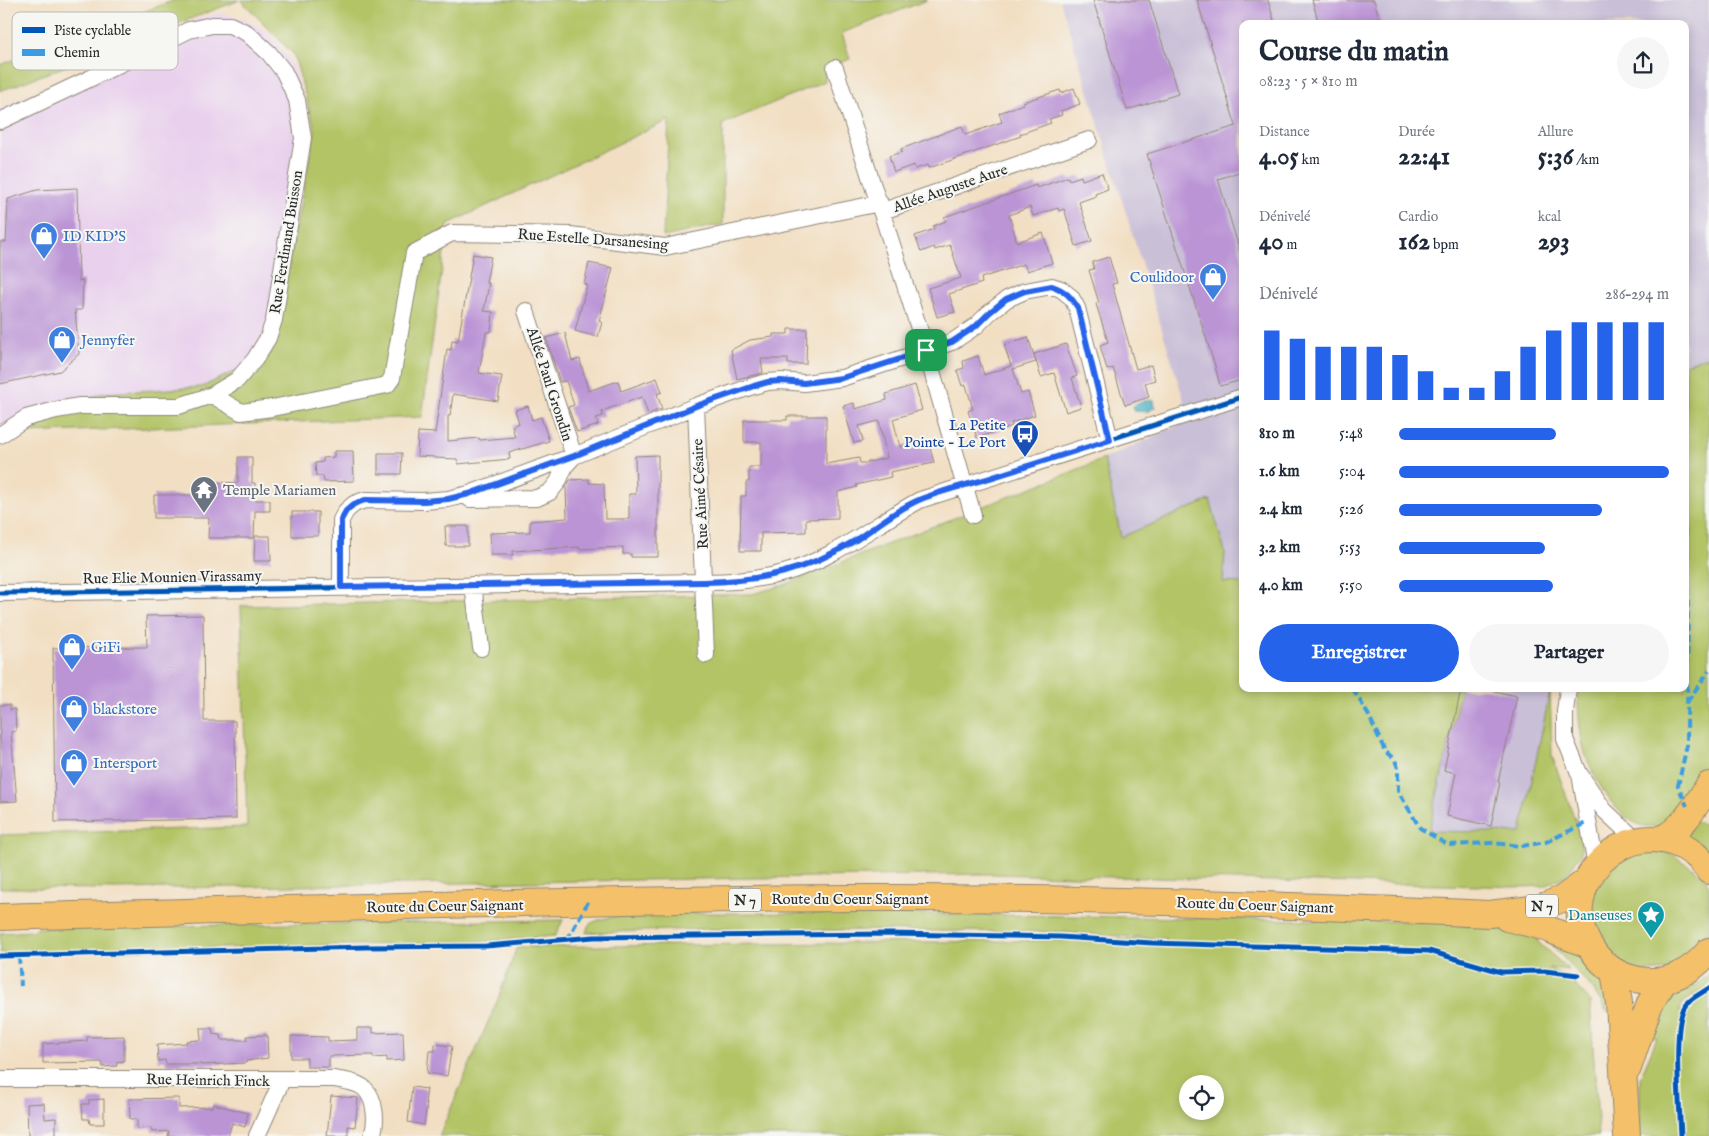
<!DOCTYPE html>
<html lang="fr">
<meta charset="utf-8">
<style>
:root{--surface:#fff;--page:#f6f6f7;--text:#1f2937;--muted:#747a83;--accent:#2563eb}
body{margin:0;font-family:"IM FELL English",serif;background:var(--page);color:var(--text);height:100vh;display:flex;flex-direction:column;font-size:19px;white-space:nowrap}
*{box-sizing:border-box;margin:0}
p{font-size:16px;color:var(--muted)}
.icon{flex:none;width:28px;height:28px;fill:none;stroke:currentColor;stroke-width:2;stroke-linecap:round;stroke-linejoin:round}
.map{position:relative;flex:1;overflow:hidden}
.side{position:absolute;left:1239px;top:20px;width:450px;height:672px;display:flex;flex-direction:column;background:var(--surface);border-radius:10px;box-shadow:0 2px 8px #0003}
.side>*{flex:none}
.tools{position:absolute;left:1179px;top:1075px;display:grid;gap:10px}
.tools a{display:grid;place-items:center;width:45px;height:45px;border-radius:50%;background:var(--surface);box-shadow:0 2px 8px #0003;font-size:25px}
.pin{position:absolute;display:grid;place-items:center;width:42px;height:42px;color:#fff;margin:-21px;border-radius:10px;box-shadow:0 2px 8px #0006}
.round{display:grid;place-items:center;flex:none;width:52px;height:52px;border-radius:26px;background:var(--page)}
.summary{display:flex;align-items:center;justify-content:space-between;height:85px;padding:0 20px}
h1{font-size:28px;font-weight:700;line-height:38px}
.figures{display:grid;grid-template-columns:repeat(3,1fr);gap:8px;height:85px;padding:5px 20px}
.figures div{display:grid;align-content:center}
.figures b{font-size:25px;font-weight:700}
.figures small{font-size:14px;font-weight:400}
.figures p{font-size:14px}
.chart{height:140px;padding:10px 20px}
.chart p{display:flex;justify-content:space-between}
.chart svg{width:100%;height:90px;margin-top:5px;stroke:var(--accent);stroke-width:6}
.cta{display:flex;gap:10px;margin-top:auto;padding:10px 20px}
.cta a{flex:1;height:58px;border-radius:30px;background:var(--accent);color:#fff;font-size:20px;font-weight:700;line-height:58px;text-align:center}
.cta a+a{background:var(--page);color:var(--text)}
ul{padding:0 20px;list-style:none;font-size:16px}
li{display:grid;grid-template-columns:80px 60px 1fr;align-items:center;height:38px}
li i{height:12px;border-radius:6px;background:var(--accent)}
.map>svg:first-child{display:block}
</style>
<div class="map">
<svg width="1709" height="1136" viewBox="0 0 1709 1136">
<rect width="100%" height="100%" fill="#f6f6f2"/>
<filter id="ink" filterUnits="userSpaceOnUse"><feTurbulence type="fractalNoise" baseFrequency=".02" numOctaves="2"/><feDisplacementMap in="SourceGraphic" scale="10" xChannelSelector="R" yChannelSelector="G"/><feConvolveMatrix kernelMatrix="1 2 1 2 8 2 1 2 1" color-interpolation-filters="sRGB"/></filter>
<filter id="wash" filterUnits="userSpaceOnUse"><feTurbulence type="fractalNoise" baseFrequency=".0096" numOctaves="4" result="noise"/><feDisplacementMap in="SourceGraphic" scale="20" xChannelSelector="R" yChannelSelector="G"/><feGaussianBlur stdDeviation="1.12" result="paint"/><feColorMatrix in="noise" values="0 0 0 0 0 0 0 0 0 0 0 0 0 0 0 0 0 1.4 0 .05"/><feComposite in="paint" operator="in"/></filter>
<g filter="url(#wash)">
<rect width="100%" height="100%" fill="#f2dfc3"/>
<path fill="#e9d1ed" d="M221,13L247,20L269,33L283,51L294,68L312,130L286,269L266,352L210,404L69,415L0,441V109L199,18Z"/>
<path fill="#c9bfd7" d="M1060,0H1709V356L1685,364V24H1242V583L1223,582L1225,552L1121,537L1104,459L1190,420Z
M1461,689H1550L1521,833L1429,831Z"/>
<path fill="#b3c466" stroke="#6f7848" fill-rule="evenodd" d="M175,0H240L0,91V65Z
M241,0H927L842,33L850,59L825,69V81L723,124V224L663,237L669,120L448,224L422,417L0,434V432L103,393L202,387L271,354L315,130L294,55Z
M1709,356V765C1701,779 1693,796 1683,808C1640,858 1601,795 1586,756C1579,736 1579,713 1577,692L1578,689H1685V364Z
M1104,459L1121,537L1210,500L1225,552L1223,582L1242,583V689H1461L1429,831L1521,833L1550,692L1552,756L1581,836V854L1566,875L1545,886L1522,887L988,874L118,889L0,888V835L247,827L241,606L752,594L784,585Z
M1694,819L1709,829L1708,851L1684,836Z
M1650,850L1670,853L1703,875L1709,886V936L1705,945L1678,969L1636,973L1599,945L1590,909L1595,888L1609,868L1628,855Z
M704,913L937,914L1449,922L1535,934L1539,943L1569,970L1549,968L1569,979L1590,1001L1599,1136H439L498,999L517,947L1166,939L1055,932L702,929L586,933C586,933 588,926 588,926C599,911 683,914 704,913ZM1188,1084H1215V1111H1188Z
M563,920L555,936L479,942L0,953V933L33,931L37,928Z
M1543,936L1569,943L1588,969L1601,981L1607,991V1012L1593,989Z
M1709,974V985L1683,1003L1679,1012L1709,993V1136H1640V1078L1657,1038L1650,1036C1657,1023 1663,1005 1676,996C1687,988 1699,984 1709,974Z"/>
<path fill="#45b1c3" stroke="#386e77" d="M1146,400H1154L1155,407L1148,412L1134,411L1133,406Z"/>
<g id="blocks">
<path fill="#bb94d5" d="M1093,0H1149L1178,94L1127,110Z
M1197,0H1268L1275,24H1242V171L1218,179L1242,258V380L1220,386L1215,366L1147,154L1236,126Z
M1312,0H1374L1381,24H1319Z
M1074,88L1080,104L1061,111L1062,115L1049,119L1051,123L1020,134L1021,136L929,168L928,165L915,169L914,165L894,172L889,156L902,152L901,149L962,126L965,135L1002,122L999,113L1023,104V102L1060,90L1061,93Z
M1102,173L1108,189L1095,194L1096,196L1079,202L1092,241L1076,246L1064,209L1059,211L1058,208L1033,216L1030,207L1009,215L1017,242L1043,233L1052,263L1027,271L1024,264L981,278L982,283L949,294L955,312L937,317L928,288L961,278L950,245L935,250L934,247L921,252L915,236L934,229L933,226L946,221L944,217L1036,185L1037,188L1068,177L1069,180L1081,176L1082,180Z
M77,188L79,281L83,280L82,310H75L79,354L60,371L0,384V242H6L8,199L37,190Z
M473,254L491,257L486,283H489L484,311L493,312L491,332H486L479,373L502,376L498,401L453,394L450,416H448V441L479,438L480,440L515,437L512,426L519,423L515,410L528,406L532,420L541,417L549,441L509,453L510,459L458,464L457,459L434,458V457L417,456L418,432L435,433L447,349L451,350L452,340L458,341Z
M1109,257L1117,283L1112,284L1136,369L1151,365L1155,380L1145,383L1149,397L1125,405L1113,368L1107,370L1100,345L1108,342L1096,304L1099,303L1089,270L1094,269L1092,262Z
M589,263L613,268L599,321L602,322L598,337L575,331L587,285L584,284Z
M788,329H807L806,364H788V359H761L763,373L737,379L731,350L750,340L773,337V334H788Z
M565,333L572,361L580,359L588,391L618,381L621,391L657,378L662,392L657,394L662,409L648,414L642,397L602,411L603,416L596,418L598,425L577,432L568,407L574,405L566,381L560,382L546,338Z
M1028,337L1036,362L1013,369L1021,394L1028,392L1035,415L1011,423L1012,426L977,438L968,411L973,409L966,385L962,386L957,370L964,368L963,361L978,356L984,375L1011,366L1004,345Z
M1066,344L1077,376L1072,378L1081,407L1066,412L1054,373L1041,377L1034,354Z
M915,385L922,410L893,419L900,447L928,440L934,463L890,472L891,477L856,485L857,487L838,492V518L806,519V532L761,533V551H740L741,496H746V482H749V467H761V442H744V420H787V416H826V464L859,458L860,463H864L887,458L879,421L859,426L863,441L854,443L843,406L854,403L855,409L887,400L886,394Z
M334,451H353L354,481L324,482L323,476H316L315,463L323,462V458L334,457Z
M378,453H402L401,474H378Z
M658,455V557H631V554H623V547L579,549V547L513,551V555H491L490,533L530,532V521L567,518L566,487L570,480L589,479V483L604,484L605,519H629V494H636L635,456Z
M238,457H252V483H255V500H270V511H255L254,538H208L209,518H154V495H210V482L238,483Z
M292,512H318V536H292Z
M445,526H468V546H446Z
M255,536H270L271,561H254Z
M203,615L204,721H235L236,819L55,822L53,648L147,647L146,616Z
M1461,689H1485L1517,696L1498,782H1500L1491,826L1447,816L1456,773L1444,770Z
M0,705H10V710L15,709L16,731L11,732L17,801L0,802Z
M200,1028H212L213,1034L221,1035L222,1040H247V1036L267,1035L268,1058L246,1061V1063L201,1065V1064H166L165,1060L158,1061L157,1045L187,1043L186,1041L201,1040Z
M357,1028H373V1033L403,1032L404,1060L387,1061V1057L373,1058V1055L329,1056V1067H307V1058H291V1036L328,1037V1041L357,1040Z
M124,1036V1061L116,1062L117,1066L103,1067L102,1062L43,1063V1044L87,1041V1037Z
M435,1044L452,1046L447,1076L427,1073L429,1051H435Z
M412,1087L427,1089L425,1103H427L424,1125L408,1122Z
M331,1096L358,1098L355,1127L348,1126V1136H327Z
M179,1098V1108L212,1107L213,1104L248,1113L245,1127L232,1123L228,1136H168L169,1131L152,1132L151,1128L137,1129V1119H130L129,1099Z
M104,1099V1124H90L89,1119H83L82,1104H89V1100Z
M44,1103L45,1119L56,1118V1135L28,1136L27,1104Z"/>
</g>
</g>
<g filter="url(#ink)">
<use href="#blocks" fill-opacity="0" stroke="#8e8577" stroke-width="1"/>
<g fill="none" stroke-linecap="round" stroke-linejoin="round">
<defs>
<path id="street" d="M835,68L926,350L973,515
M0,121L89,79L189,30L212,25H230L247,33L269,53L284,72L297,100L303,138L274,320L268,338L255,359L237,380L212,395L179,406H80L56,410L26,418L0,435
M883,211L1089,140
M212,395L241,412L272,408L387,385L392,378L414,253L452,233L570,235L665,247L880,203
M696,406L706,655
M470,499L537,498L550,492L558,482L565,466L574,456L526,311
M473,585L481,648
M341,587V520L346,511L354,504L365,500L424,501L448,499L469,494L574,456L696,406L753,386L768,382L781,381L804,383L842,378L952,342L976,326L989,313L1007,299L1025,291L1052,286L1061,289L1071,297L1077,308L1110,440
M0,593L704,582C731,582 758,580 784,573C834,559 875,524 920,500L1242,397
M1568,689L1565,711V739L1579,773L1604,810L1637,841
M1581,780L1596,867
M0,1079H334C343,1081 358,1082 365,1089C376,1100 377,1123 372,1136
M257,1136L282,1080"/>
<path id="primary" d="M1660,840C1683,829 1696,805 1709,785
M1709,871C1705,865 1700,858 1694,854C1630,805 1547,887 1593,951C1604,967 1620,977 1640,980C1667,985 1692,972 1709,951
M0,917C287,910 574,899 861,898C1070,897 1280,905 1489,914L1538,908L1562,899L1588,880
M1507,918L1540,926L1589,945
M1614,971L1619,1003L1627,1136
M1628,1068L1650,1003L1665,980"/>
</defs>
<use href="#street" stroke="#8e8577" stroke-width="18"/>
<use href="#primary" stroke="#8e8577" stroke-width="28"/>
<use href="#street" stroke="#fff" stroke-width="16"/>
<use href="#primary" stroke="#f4c16a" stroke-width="26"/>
<path stroke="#3d9ce1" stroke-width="4" stroke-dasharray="8 4" stroke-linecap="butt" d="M1685,528L1688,560L1687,745L1678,786L1687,806
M1353,689L1369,716L1385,751L1395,760L1398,768V791L1420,828L1448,845L1492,843L1522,846L1546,842L1588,822
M1687,702L1709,671
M567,940L588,902
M19,956L21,986"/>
<defs>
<path id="cycleway" d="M0,593L704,582C731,582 758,580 784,573C834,559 875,524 920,500L1242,397
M0,956L366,947L486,946L594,937L889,934L1060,937L1152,943L1429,951L1501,972L1545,971L1578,975
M1681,1136C1680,1109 1672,1027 1685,1006C1689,999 1702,993 1709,988"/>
</defs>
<use href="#cycleway" stroke="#f6f6f2" stroke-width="8"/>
<use href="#cycleway" stroke="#0057b8" stroke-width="5"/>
</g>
</g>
<g fill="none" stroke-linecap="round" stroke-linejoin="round" filter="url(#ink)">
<defs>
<path id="route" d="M1052,286C1065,290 1071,297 1078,308L1110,440C1070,453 1030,465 990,478C967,485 943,490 921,499C897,509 877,526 856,540C806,571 763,581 704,582L341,587V520L346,511L354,504L365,500L424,501L448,499L469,494L574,456L696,406L754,386L768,382L781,381L804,383L842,378L952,342L976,326L989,313L1006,299L1025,291Z"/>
</defs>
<use href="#route" stroke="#fff" stroke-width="10"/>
<use href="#route" stroke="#2563eb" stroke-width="6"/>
</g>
<defs>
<symbol id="shop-pin" viewBox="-11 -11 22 30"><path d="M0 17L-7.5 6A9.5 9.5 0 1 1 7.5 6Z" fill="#3f7fe0" stroke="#f6f6f2"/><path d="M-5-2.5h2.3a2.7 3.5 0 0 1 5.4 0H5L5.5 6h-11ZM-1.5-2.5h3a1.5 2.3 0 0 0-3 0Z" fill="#fff"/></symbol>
<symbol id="bus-pin" viewBox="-11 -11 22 30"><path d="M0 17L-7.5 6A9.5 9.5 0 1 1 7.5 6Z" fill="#1a4fb4" stroke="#f6f6f2"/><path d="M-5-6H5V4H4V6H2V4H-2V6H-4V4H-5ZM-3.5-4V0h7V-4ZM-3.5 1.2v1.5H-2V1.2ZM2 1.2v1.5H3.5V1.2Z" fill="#fff"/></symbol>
<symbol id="temple-pin" viewBox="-11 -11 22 30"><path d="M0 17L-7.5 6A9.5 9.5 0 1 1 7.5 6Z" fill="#6b7280" stroke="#f6f6f2"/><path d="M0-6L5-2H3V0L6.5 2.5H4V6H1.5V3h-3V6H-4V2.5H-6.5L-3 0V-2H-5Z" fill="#fff"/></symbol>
<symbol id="sight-pin" viewBox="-11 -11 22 30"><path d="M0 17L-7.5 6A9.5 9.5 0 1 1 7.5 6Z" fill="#0f9aa8" stroke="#f6f6f2"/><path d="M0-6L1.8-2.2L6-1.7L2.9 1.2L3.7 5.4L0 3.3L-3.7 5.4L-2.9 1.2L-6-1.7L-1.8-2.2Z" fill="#fff"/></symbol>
</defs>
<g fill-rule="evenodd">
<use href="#shop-pin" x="28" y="220" width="32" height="43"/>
<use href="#shop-pin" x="1197" y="261" width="32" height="43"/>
<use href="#shop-pin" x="46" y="324" width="32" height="43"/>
<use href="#bus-pin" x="1009" y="418" width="32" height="43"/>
<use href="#temple-pin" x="188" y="474" width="32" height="43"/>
<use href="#shop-pin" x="56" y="631" width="32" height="43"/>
<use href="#shop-pin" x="58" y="693" width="32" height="43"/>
<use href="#shop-pin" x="58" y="747" width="32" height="43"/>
<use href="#sight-pin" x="1635" y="899" width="32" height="43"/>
</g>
<g text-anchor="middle" stroke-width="4" stroke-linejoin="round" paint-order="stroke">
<g fill="#f6f6f2" stroke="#686867" stroke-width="1">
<rect x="729" y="888.5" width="32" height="23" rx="4"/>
<rect x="1526" y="894.5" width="32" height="23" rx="4"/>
</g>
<g font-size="14" font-weight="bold" fill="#2b2b2b">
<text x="745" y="905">N 7</text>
<text x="1542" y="911">N 7</text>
</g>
<g font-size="15" fill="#2b2b2b" stroke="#f6f6f2">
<text transform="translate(950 188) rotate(-19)" y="5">Allée Auguste Aure</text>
<text transform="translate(593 239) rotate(4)" y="5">Rue Estelle Darsanesing</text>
<text transform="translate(286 242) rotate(-81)" y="5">Rue Ferdinand Buisson</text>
<text transform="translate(550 384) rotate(72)" y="5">Allée Paul Grondin</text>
<text transform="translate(700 494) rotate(-93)" y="5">Rue Aimé Césaire</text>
<text transform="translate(172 577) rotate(-1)" y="5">Rue Elie Mounien Virassamy</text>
<text x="850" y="904">Route du Coeur Saignant</text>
<text transform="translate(1255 905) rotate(2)" y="5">Route du Coeur Saignant</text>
<text transform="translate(445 906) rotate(-1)" y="5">Route du Coeur Saignant</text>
<text transform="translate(208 1080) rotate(1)" y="5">Rue Heinrich Finck</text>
</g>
<g font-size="15" fill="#366cbe" stroke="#f6f6f2" text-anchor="start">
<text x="63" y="241">ID KID'S</text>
<text x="1194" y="282" text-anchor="end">Coulidoor</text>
<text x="81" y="345">Jennyfer</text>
<text x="91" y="652">GiFi</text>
<text x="93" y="714">blackstore</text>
<text x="93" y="768">Intersport</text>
</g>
<g font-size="15" fill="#164399" stroke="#f6f6f2" text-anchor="end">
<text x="1006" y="430">La Petite<tspan x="1006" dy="17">Pointe - Le Port</tspan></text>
</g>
<g font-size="15" fill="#5b616d" stroke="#f6f6f2" text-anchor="start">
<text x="223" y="495">Temple Mariamen</text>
</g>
<g font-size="15" fill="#0d838f" stroke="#f6f6f2" text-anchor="end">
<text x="1632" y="920">Danseuses</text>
</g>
</g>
<rect x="12" y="12" width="166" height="58" rx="8" fill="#f6f6f2" stroke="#b9b9b6" stroke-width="1"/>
<rect x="22" y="27" width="23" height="6" fill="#0057b8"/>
<rect x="22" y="49" width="23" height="7" fill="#3d9ce1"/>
<g font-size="14" fill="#2b2b2b">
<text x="54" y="35">Piste cyclable</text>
<text x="54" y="57">Chemin</text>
</g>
</svg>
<div class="tools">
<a><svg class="icon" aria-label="locate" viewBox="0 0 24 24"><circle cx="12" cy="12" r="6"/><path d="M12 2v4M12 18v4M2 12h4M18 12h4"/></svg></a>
</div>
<div class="pin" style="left:926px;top:350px;background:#1e9e55"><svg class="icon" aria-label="arrive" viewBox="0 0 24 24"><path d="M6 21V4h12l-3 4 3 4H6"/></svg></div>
<section class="side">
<div class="summary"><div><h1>Course du matin</h1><p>08:23 · 5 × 810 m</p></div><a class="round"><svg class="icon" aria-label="share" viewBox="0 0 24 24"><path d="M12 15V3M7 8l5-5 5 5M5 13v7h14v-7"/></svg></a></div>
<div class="figures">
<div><p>Distance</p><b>4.05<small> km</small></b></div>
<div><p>Durée</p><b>22:41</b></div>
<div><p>Allure</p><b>5:36<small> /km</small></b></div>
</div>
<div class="figures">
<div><p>Dénivelé</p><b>40<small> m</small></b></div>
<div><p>Cardio</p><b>162<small> bpm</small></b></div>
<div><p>kcal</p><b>293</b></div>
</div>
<div class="chart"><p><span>Dénivelé</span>286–294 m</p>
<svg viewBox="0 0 160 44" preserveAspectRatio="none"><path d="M5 44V10M15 44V14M25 44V18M35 44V18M45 44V18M55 44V22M65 44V30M75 44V38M85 44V38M95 44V30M105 44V18M115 44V10M125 44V6M135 44V6M145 44V6M155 44V6"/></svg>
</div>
<ul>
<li><b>810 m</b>5:48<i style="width:58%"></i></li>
<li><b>1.6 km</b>5:04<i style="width:100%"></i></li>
<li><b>2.4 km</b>5:26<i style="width:75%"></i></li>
<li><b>3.2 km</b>5:53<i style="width:54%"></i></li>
<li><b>4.0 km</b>5:50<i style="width:57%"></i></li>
</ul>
<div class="cta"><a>Enregistrer</a><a>Partager</a></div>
</section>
</div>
